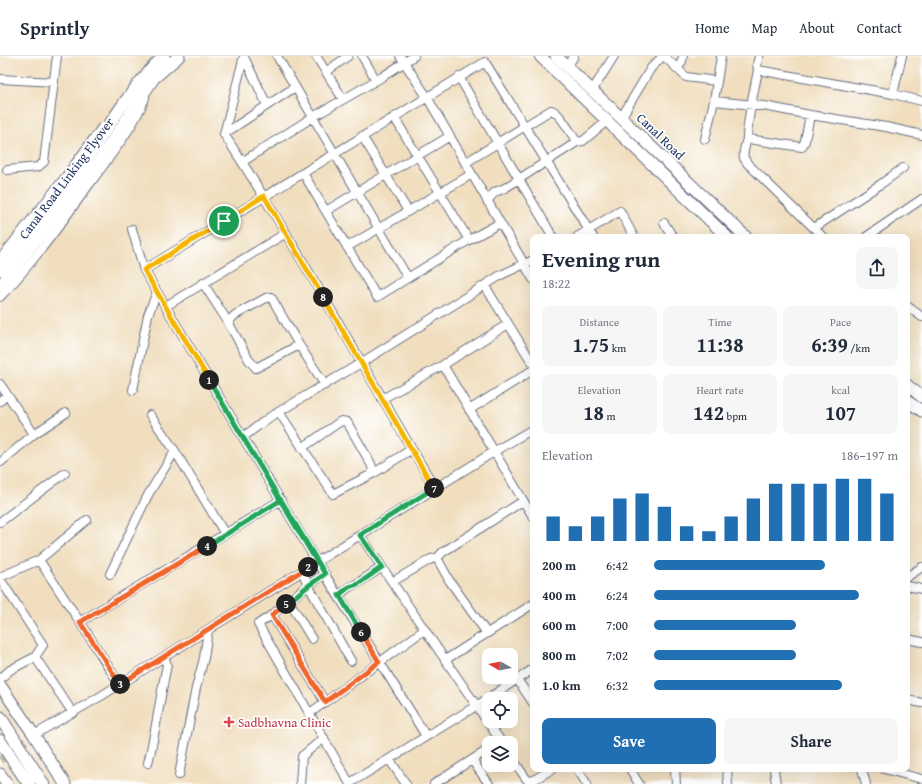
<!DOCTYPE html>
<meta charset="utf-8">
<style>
:root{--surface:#fff;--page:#f6f6f7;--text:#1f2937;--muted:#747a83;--line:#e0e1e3;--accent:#1f6fb2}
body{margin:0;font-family:"Gentium Book Plus",serif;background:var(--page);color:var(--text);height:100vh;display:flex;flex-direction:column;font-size:15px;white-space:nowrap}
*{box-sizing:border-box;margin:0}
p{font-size:13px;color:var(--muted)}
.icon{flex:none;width:22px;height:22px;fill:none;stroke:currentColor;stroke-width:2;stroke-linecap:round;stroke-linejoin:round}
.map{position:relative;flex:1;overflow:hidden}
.side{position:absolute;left:530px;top:178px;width:380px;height:538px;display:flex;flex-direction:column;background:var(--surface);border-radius:8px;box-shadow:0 4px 16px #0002}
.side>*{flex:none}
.needle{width:26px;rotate:279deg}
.fabs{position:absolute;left:482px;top:592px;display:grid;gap:8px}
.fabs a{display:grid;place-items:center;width:36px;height:36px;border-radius:8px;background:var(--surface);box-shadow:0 4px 16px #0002;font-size:20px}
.pin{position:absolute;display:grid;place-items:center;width:34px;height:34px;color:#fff;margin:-17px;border:2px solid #fff;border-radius:50%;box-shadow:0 1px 4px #0007}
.km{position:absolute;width:20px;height:20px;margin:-10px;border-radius:50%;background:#222;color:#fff;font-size:11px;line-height:20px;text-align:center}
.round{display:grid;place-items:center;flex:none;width:42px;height:42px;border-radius:8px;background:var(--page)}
.head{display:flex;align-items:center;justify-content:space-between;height:68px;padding:0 12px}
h1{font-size:22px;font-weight:800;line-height:30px}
.metrics{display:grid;grid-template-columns:repeat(3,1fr);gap:6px;height:68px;padding:4px 12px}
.metrics div{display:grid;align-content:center;border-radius:8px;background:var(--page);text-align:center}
.metrics b{font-size:20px;font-weight:800}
.metrics small{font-size:11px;font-weight:400}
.metrics p{font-size:11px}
.chart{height:112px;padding:8px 12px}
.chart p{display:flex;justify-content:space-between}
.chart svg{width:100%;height:72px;margin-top:4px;stroke:var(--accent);stroke-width:6}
.cta{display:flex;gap:8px;margin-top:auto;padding:8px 12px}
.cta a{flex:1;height:46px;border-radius:8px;background:var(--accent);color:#fff;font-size:16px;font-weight:800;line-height:46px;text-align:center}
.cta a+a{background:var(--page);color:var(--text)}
ul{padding:0 12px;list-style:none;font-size:13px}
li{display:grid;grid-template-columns:64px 48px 1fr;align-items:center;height:30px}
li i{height:10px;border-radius:5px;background:var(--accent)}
header{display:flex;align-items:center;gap:24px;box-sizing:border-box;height:56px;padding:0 20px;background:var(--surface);border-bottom:1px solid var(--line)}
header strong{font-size:19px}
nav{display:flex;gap:22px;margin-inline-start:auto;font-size:14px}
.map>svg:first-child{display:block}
</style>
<header>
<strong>Sprintly</strong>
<nav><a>Home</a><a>Map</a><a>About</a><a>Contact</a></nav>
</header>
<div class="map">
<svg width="922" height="728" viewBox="0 0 922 728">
<rect width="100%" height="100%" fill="#fff"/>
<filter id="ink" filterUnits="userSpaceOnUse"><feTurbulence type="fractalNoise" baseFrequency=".025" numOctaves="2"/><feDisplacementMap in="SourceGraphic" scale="8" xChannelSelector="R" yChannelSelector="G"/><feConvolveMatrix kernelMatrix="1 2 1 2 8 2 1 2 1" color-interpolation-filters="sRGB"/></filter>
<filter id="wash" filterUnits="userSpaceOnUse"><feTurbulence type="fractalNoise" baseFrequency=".012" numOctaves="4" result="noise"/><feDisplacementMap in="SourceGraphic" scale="16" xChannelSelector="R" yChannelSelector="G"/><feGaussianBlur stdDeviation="0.9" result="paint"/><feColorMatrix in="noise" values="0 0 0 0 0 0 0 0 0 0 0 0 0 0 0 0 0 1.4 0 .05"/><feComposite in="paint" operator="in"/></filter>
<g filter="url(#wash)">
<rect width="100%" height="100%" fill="#f0debe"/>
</g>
<g filter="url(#ink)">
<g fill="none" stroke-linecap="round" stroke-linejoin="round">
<path stroke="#c5bbab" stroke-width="8" stroke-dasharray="8 4" stroke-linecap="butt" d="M0,704L34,679"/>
<defs>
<path id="minor" d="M244,0L224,78C299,193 364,314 435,432
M277,0L408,222
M316,0L343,43
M362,0L376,24
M400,0L427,41L533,223
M664,0L686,21L716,25
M759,0L757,9L758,14C754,36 748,58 747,81C747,87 742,94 744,102C745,104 746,105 747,107L823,181
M244,1L267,49
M567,11L574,0
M678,12L682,5L683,0
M758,14L893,38L922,45
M326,16L348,0
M459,21L553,181
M0,23L54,26
M592,35L614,0
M893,38L902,0
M714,45L764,50L810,59L886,71L922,79
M394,61L469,184
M621,62L651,12L663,0
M224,78L295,31
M362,80L408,155
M705,83L714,45L721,0
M748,83L802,91L805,85L810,59
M242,106L313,61L382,21L414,0
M465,107L551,54C560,56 571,78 577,86
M7,114L38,111L44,106L57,0
M303,117L377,241L469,184L500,167
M487,145L495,136L505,132L577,86L583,85L607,65
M326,155L450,80
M664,167L673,181
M814,172L881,128L903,112
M132,173L144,214
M577,181L620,155L634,181
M866,181L922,143
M347,191L472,118
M0,203L66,120L102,71
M203,227L228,266L249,304L256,312L299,289
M485,230L533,308
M0,241C33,207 61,167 89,129C109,101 133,73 145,42
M166,250L286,177
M907,250L922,261
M228,266L235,259L266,242L271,241L299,289L325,329
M443,309L533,461
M0,328L34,378
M133,334L148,259L157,236
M382,343L443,309L508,268
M0,345L7,339
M469,354L533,314
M279,356L333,438L374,417L412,393
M150,359L175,395L225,478
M243,381L270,361L361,307L501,219L533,204
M302,392L341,365L347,366L371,408L374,417
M1,406L34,378L66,357
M87,464L39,504L80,566L281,444
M0,466L65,417
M360,479L502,687
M437,502L449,524L486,576
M110,518L148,439L175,395
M325,518L308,529L351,605
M0,521L39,504
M907,521L922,511
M0,523L43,589L35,601L10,614L0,623
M392,526L431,503L437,502L443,496L523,445
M907,530L922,533
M339,539L349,531L358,527L382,511
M289,545L312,583
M272,559L308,529L302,515
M80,566L120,629
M907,583L922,586
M35,601L73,657
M445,604L533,548
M517,623L533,647
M907,644L922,647
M325,646L272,559L258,568L350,728
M310,657L424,574
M34,679L101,640L500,392L533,373
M426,680L317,506L144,214L485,6L593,181
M511,701L530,728
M389,703L406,728
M472,704L489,728
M148,707C156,675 160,641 167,609L164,601
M577,713L587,728
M630,713L639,728
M675,713L676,728
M727,713L728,728
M774,713L776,728
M862,713L866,728
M884,713L922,723
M179,719L196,632L204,602L208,574
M350,727L476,650L533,613
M529,727L552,713
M300,728L302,700L324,682
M434,728L489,693"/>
<path id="major" d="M540,0L727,181
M556,0L746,181
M0,214C30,179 60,142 86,104C109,70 134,27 164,0
M0,230L96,109L154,22L179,0
M907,329L922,341
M907,345L922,355
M0,629L34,679L65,728
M0,718L7,728"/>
<path id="highway" d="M0,661L43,728
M0,685L29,728"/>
</defs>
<use href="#minor" stroke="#666c80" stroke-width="10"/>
<use href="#major" stroke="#666c80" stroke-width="13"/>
<use href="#highway" stroke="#666c80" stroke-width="14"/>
<use href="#minor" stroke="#fff" stroke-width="8"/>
<use href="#major" stroke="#fff" stroke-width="11"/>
<use href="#highway" stroke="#fff" stroke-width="12"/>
</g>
</g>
<g fill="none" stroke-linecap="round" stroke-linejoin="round" filter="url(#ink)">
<defs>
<path id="split-1" d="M209,324L144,214L224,165"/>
<path id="split-2" d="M209,324L317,506L308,511"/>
<path id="split-3" d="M120,628L308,511"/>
<path id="split-4" d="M120,628L80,566L207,490"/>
<path id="split-5" d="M207,490L281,444L325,518L308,530L286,548"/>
<path id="split-6" d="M286,548L272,559L325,646L379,606L361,576"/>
<path id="split-7" d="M361,576L339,539L349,531L358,528L382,511L360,479L434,432"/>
<path id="split-8" d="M323,241L434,432"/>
<path id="split-9" d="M224,165L264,140L323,241"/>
</defs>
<use href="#split-1" stroke="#fff" stroke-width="8"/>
<use href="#split-2" stroke="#fff" stroke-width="8"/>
<use href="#split-3" stroke="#fff" stroke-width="8"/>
<use href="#split-4" stroke="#fff" stroke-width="8"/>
<use href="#split-5" stroke="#fff" stroke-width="8"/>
<use href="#split-6" stroke="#fff" stroke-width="8"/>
<use href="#split-7" stroke="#fff" stroke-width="8"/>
<use href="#split-8" stroke="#fff" stroke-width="8"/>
<use href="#split-9" stroke="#fff" stroke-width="8"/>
<use href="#split-1" stroke="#f5b400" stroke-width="5"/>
<use href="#split-2" stroke="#22a559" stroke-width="5"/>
<use href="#split-3" stroke="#f0652b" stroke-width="5"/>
<use href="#split-4" stroke="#f0652b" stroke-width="5"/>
<use href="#split-5" stroke="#22a559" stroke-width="5"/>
<use href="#split-6" stroke="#f0652b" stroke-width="5"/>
<use href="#split-7" stroke="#22a559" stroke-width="5"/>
<use href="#split-8" stroke="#f5b400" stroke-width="5"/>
<use href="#split-9" stroke="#f5b400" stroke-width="5"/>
</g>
<path fill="#e0444e" stroke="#fff" stroke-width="1.5" d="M227 660h4v4h4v4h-4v4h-4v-4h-4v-4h4z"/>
<g text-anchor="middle" stroke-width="3.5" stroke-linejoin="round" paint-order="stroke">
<g font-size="13" fill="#1b2f5e" stroke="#fff">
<text transform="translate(661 80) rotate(44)" y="5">Canal Road</text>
<text transform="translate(66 122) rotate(-53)" y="5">Canal Road Linking Flyover</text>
</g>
<g font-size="13" fill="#be3a42" stroke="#fff" text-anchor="start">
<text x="238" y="671">Sadbhavna Clinic</text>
</g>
</g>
</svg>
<div class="fabs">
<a><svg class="needle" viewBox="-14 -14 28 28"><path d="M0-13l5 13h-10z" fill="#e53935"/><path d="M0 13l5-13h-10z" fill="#747a83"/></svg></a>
<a><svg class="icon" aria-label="locate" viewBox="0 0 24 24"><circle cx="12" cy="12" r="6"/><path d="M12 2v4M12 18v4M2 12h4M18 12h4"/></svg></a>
<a><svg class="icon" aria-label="layers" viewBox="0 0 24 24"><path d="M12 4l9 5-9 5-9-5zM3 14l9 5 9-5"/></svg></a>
</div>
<div class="pin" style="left:224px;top:165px;background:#1e9e55"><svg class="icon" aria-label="arrive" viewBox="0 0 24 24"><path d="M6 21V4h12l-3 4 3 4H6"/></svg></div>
<b class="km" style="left:209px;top:324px">1</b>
<b class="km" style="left:308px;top:511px">2</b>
<b class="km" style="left:120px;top:628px">3</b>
<b class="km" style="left:207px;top:490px">4</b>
<b class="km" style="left:286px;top:548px">5</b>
<b class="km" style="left:361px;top:576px">6</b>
<b class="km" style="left:434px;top:432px">7</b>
<b class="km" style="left:323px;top:241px">8</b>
<section class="side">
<div class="head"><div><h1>Evening run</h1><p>18:22</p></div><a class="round"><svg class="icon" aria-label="share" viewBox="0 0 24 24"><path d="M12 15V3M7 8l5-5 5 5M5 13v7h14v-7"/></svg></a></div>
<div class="metrics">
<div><p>Distance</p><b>1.75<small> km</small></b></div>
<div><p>Time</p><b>11:38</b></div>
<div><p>Pace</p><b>6:39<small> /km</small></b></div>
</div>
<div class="metrics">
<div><p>Elevation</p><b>18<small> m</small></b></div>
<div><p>Heart rate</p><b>142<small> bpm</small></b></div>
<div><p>kcal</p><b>107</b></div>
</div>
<div class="chart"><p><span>Elevation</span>186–197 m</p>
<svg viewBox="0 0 160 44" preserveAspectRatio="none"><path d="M5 44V29M15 44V35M25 44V29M35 44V18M45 44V15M55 44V23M65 44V35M75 44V38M85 44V29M95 44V18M105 44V9M115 44V9M125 44V9M135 44V6M145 44V6M155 44V15"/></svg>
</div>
<ul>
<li><b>200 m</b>6:42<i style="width:70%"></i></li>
<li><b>400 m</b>6:24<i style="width:84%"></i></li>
<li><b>600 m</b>7:00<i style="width:58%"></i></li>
<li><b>800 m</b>7:02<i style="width:58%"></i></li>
<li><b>1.0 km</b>6:32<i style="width:77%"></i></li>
</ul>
<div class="cta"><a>Save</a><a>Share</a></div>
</section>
</div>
